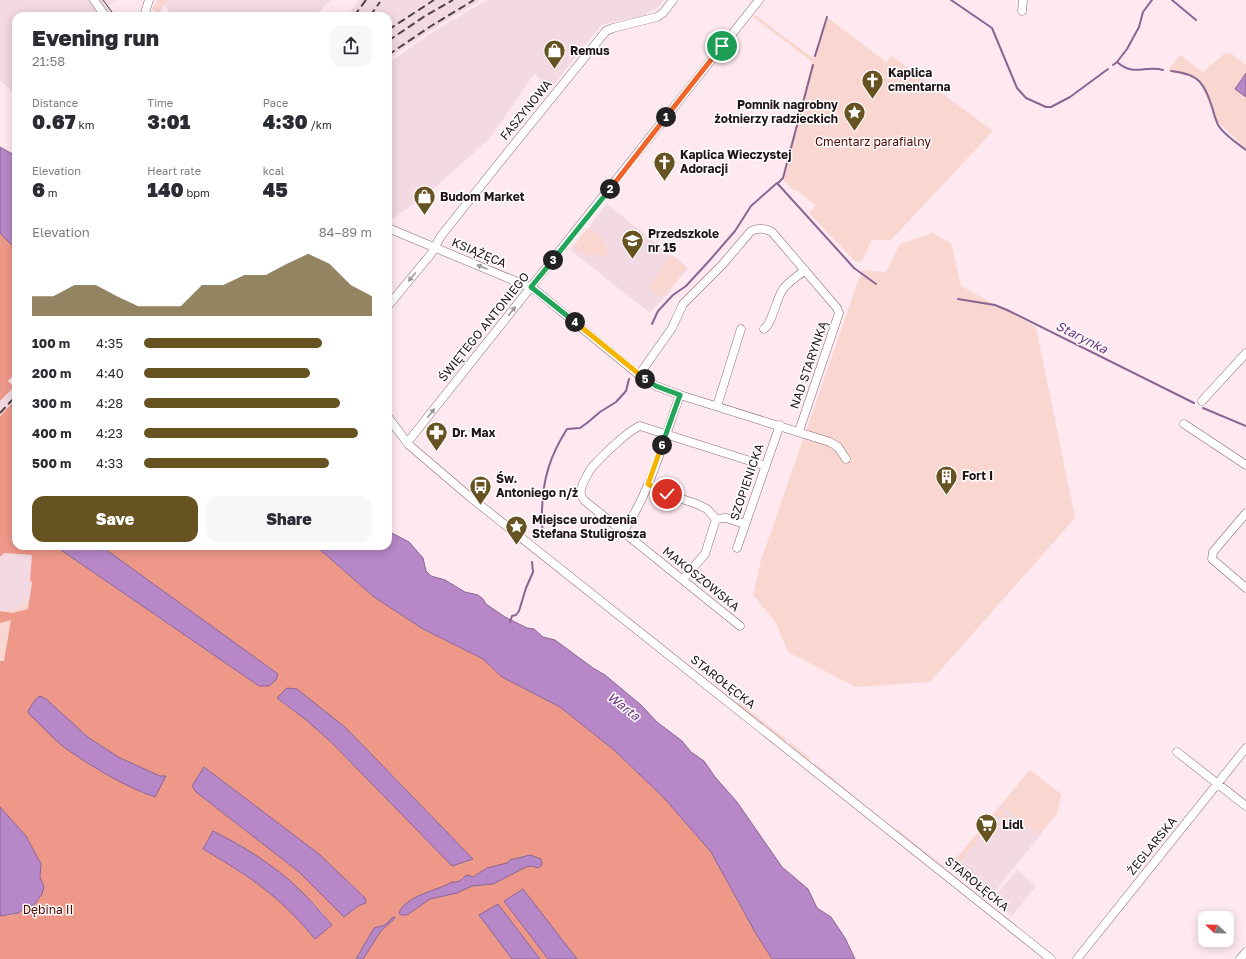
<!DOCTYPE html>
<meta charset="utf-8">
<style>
:root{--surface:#fff;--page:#f7f7f7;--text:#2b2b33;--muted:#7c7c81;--accent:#675221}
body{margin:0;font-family:"Golos Text",sans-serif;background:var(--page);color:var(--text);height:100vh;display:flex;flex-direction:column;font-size:15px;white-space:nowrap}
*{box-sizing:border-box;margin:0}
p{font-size:13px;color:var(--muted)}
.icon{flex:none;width:22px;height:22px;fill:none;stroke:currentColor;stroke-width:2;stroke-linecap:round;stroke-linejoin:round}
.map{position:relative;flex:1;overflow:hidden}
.sheet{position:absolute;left:12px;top:12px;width:380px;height:538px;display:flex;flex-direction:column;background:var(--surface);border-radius:12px;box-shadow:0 2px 10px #0003}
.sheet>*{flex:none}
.needle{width:26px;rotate:292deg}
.buttons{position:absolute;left:1198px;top:911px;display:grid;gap:8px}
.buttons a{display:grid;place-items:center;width:36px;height:36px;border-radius:8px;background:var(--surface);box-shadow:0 2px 10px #0003;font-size:20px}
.pin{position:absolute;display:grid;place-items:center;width:34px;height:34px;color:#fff;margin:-17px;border:2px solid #fff;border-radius:50%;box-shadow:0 1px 4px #0007}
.km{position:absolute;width:20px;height:20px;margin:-10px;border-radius:50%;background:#222;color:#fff;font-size:11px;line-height:20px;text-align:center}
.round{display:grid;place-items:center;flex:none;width:42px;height:42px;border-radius:12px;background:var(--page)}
.summary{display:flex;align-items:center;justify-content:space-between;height:68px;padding:0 20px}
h1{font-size:22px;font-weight:800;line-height:30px}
.metrics{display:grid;grid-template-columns:repeat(3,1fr);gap:6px;height:68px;padding:4px 20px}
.metrics div{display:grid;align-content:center}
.metrics b{font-size:20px;font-weight:800}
.metrics small{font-size:11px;font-weight:400}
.metrics p{font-size:11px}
.chart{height:112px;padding:8px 20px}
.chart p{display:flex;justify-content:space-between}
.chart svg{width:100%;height:72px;margin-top:4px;fill:var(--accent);opacity:.7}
.cta{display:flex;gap:8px;margin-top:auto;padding:8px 20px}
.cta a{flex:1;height:46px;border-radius:12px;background:var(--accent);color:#fff;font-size:16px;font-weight:800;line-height:46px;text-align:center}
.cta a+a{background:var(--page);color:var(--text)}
ul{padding:0 20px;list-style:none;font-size:13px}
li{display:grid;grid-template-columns:64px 48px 1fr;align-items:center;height:30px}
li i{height:10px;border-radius:5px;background:var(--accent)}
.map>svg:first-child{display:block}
</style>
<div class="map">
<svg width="1246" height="959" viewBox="0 0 1246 959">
<rect width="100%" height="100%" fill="#ffe9f1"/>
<path fill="#f2d9e2" d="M0,0H116L109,6L116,16H110L106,10L100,16H16V94L0,81Z
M160,0H331L315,16H176L171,12L167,16H165L169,10L159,1Z
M359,0H481L433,29L388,59V16H347Z
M487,0H664L656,9L642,16L601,25L551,88L534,74L490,138L428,194L388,222V64L431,33Z
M607,204L688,269L672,287L671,290L650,313L570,250L587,229L589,228L592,223Z
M16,385V399L0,416V401Z
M4,553L33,555L30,581H32L28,609L11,613L0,611V557Z
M1003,802L1042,833L995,891L985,897L949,867Z
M1017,870L1036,886L1012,916L992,900Z"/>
<path fill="#f9d6cf" d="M157,0H166L159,14L152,9Z
M755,15L813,58L828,18L886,62L892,56L993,131L891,240H872L861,262L855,261L809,213L816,205L799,192L798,190H794L782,179L812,62L753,17Z
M1229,53L1232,54L1246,65V148L1216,120L1202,87L1196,79L1168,70L1180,55L1203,72L1224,54Z
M589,228L602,238L608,252L604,258L596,253L593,256H588L573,247L587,229Z
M932,233L951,243L961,286L1036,327L1075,518L930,682L856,687L788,652L775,621L753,595L761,560L862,270L886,272L900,244Z
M672,255L687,267L661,298L648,287Z
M30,598L28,609L0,716V613L18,608Z
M740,703L787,740L784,742L737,704Z
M790,742L811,759L809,761L789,746Z
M815,763L852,794L850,795L814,766Z
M1030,770L1061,794L1058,812L1040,835L1026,824L1022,823L1002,806L999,809L1015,822L1016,824L1013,826L998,815L959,864L977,880L972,886L949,867Z
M897,829L982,898L981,899L897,832Z"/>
<path fill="#ee9889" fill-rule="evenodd" d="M0,233L16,249V373L8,381L13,386L14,384L16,385L0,401Z
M16,399V546H59L58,548L259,686H269L278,674L101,546H316L374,597L423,629L483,659L502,677L560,707L614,750L665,799L711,852L755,932L772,959H577L523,889L504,901L548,959H540L498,904L479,915L512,959H0V916L13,915L25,906L44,887L40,877L41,864L26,836L0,807V661H4L11,620L0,623V611L12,613L28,609L32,582L30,581L32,555L4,553L0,557V416ZM287,688L346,728L473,859L452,866L331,742L305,719L277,698ZM43,697L89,738L120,758L160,776H165L155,797L143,793L97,769L64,747ZM204,767L319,854L365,898L366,903L358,906L344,917L299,872L196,792L192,786ZM237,843C272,867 307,891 332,925L315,938C304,926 293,914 281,903C257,881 230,865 203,849Z"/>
<path fill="#b787c7" stroke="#8a6593" d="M1246,73V97L1235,89Z
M0,147L16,156V249L0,233Z
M388,531L409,542L423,558L426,571L431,576L445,580L465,592L478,595L483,599L486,604L505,617L527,628L534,629L543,637L555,640L593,668L605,675L641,705L657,722L682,741L691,752L704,761L715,777L737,802L782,867L808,889L817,908L831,917L845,938L855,959H772L755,932L711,852L665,799L614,750L560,707L502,677L483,659L423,629L374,597L316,546H388Z
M59,546H101L278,674L276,680L269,686H259L58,548Z
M287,688L297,689L346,728L473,859L452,866L331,742L305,719L277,698Z
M40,696L46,699L89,738L120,758L160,776H166L155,797C125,787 91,766 65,748C52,738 41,725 29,714L28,711L35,700Z
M204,767L319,854L365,898L366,903L358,906L344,917L299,872L196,792L192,786Z
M0,807L26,836L41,864L40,877L44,887L42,894L34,905L29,907L25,906L19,913L0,916Z
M213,831C243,846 274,865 299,889C311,900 321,913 332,925L315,939C304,926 293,914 281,903C257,881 230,865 203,849Z
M530,855L541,859L542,865L538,868L532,866L526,867L493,884L472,886L457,893L430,899L407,915H401L399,913C406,895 437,891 452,882C457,883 462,880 465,876L467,875L473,877L487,868L507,863L510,860Z
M523,889L577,959H548L504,901Z
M498,904L540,959H512L479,915Z
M393,917H395L394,919L381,931L363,959H356L374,928L385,925Z"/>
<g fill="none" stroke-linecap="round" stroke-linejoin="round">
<path stroke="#8a6593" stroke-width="2" d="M951,0L992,28L1017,88L1026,98L1046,107H1051L1070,97L1108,69
M1172,0L1196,20
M815,56L827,17
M1117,62L1127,49L1139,27L1143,12L1152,0
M1113,65L1117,62C1134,77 1145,65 1163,70
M1171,71C1200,74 1204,83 1213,110C1214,115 1216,120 1218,125C1224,135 1237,143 1246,150
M778,183L783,178L813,65
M958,299L995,305L1007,310L1194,403
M652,324L658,311L673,295L686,286L709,261L735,231L751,206L777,183L854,268L876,284
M1203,408L1246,426
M541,538C544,529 541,520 542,510C543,478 550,456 567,429L580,428L587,423L600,412L616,402L626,391L629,379
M510,622L512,616L516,615L519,611L526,588L533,572L532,562"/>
<defs>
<path id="minor" d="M94,0L105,16
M1022,11L1023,0
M144,16L149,0
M388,228L534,289L639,375L656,386L680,395L830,442L838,447L846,459
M388,306L431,254L441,236L499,163L606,31L613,28L657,17L663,13L673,0
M764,329C772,324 776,299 783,289C788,282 798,276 805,270
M639,375L672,328L683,304L722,265L751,231C757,228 766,228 772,232L837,308L839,313L799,431
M1202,401L1246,353
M717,406L741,329
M388,417L409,445L470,497L1051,959
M1184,424L1246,465
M407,443L759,0
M648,484L667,494L697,504L707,509L716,519
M1246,513L1213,552L1212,559L1246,588
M716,519L726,518L745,524
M623,532C651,491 663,441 680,395
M737,548L780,425
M683,579L705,554L716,519
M740,626L586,502C584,500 581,497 581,494C579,488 589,471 593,466C601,457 630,429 640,426L766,466
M1177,752L1246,806
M1077,959L1246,748
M1240,959L1246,952"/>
</defs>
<use href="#minor" stroke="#886975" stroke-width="9"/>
<use href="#minor" stroke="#fff" stroke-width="8"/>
<path stroke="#504247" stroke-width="1" d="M103,0L115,16"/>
<path stroke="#504247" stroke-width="2" stroke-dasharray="8 4" stroke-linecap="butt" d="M354,16L366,0
M370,16L380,2
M388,30L434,0
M388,41L425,16L453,0
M388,55L431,26L474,0
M0,413L16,396"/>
</g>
<defs><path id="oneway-solid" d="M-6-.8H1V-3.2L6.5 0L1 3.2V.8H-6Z"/></defs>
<g fill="#9b9698">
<use href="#oneway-solid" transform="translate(482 267) rotate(-157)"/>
<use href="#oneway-solid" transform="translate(412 277) rotate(130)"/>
<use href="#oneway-solid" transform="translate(512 311) rotate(-51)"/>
<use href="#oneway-solid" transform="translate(431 413) rotate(-51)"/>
</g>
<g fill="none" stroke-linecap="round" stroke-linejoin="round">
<defs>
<path id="split-1" d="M666,117L722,46"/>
<path id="split-2" d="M610,189L666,117"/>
<path id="split-3" d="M553,260L610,189"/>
<path id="split-4" d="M553,260L531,287L575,322"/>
<path id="split-5" d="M575,322L645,379"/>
<path id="split-6" d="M645,379L656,386L680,395L662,445"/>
<path id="split-7" d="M662,445L648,484L667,494"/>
</defs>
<use href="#split-1" stroke="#fff" stroke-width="8"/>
<use href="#split-2" stroke="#fff" stroke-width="8"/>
<use href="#split-3" stroke="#fff" stroke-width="8"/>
<use href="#split-4" stroke="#fff" stroke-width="8"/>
<use href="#split-5" stroke="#fff" stroke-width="8"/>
<use href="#split-6" stroke="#fff" stroke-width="8"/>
<use href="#split-7" stroke="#fff" stroke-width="8"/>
<use href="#split-1" stroke="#f0652b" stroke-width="5"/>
<use href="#split-2" stroke="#f0652b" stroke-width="5"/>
<use href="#split-3" stroke="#22a559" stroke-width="5"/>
<use href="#split-4" stroke="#22a559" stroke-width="5"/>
<use href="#split-5" stroke="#f5b400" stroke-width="5"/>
<use href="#split-6" stroke="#22a559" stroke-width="5"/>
<use href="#split-7" stroke="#f5b400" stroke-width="5"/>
</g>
<defs>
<symbol id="shop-pin" viewBox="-11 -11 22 30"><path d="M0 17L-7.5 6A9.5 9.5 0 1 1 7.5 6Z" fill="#675221" stroke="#fff"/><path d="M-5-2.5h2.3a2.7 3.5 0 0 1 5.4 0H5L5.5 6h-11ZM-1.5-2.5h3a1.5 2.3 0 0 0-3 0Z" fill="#fff"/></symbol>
<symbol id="church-pin" viewBox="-11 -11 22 30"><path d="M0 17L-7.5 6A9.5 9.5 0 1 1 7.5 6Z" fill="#675221" stroke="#fff"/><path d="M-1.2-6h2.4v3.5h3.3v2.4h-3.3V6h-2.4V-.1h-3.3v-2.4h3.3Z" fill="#fff"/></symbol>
<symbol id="sight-pin" viewBox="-11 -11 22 30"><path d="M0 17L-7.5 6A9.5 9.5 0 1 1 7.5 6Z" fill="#675221" stroke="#fff"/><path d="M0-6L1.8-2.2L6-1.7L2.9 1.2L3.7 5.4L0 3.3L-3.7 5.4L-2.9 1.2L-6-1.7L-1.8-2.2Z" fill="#fff"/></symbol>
<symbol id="school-pin" viewBox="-11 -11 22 30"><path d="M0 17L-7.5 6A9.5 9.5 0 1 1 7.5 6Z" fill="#675221" stroke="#fff"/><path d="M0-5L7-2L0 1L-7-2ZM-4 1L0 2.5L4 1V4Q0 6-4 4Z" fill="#fff"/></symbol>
<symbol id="pharmacy-pin" viewBox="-11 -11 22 30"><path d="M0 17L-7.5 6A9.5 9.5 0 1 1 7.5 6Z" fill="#675221" stroke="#fff"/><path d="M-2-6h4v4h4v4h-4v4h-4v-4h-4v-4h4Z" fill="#fff"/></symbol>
<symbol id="building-pin" viewBox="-11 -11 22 30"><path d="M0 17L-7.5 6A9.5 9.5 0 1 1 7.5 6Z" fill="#675221" stroke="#fff"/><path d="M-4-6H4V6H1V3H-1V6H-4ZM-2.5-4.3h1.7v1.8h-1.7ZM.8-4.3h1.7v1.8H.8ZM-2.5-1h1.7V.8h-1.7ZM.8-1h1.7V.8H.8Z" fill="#fff"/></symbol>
<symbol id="bus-pin" viewBox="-11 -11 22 30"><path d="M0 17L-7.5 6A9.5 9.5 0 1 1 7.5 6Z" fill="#675221" stroke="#fff"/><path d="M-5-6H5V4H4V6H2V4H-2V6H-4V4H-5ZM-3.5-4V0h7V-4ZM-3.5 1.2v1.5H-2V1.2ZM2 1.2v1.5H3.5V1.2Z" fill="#fff"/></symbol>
<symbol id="supermarket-pin" viewBox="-11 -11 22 30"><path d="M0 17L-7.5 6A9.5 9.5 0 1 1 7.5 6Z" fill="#675221" stroke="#fff"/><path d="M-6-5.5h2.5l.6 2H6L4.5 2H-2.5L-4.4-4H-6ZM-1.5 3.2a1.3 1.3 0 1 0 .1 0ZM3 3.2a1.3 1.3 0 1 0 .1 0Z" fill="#fff"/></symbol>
</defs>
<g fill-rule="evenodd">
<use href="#shop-pin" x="542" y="38" width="25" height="34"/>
<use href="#church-pin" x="860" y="68" width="25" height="34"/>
<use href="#sight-pin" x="842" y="100" width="25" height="34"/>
<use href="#church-pin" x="652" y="150" width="25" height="34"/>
<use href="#shop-pin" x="412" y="184" width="25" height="34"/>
<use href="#school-pin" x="620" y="228" width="25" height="34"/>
<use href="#pharmacy-pin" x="424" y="420" width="25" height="34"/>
<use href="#building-pin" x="934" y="464" width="25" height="34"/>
<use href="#bus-pin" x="468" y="474" width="25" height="34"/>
<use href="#sight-pin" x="504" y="514" width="25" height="34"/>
<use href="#supermarket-pin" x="974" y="812" width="25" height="34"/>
</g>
<g text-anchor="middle" stroke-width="3" stroke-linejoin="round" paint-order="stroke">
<g font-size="12" font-weight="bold" fill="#21151a" stroke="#fff" text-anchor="start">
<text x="570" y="55">Remus</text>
<text x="888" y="77">Kaplica<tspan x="888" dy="14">cmentarna</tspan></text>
<text x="838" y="109" text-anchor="end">Pomnik nagrobny<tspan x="838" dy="14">żołnierzy radzieckich</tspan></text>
<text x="680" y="159">Kaplica Wieczystej<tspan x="680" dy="14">Adoracji</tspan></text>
<text x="440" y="201">Budom Market</text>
<text x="648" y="238">Przedszkole<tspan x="648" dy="14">nr 15</tspan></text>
<text x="452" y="437">Dr. Max</text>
<text x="962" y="480">Fort I</text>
<text x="496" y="483">Św.<tspan x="496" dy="14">Antoniego n/ż</tspan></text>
<text x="532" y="524">Miejsce urodzenia<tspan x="532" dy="14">Stefana Stuligrosza</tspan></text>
<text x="1002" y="829">Lidl</text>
</g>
<g font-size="12" fill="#21151a" stroke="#fff">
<text transform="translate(526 110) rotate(-51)" y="4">FASZYNOWA</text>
<text transform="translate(479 253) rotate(23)" y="4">KSIĄŻĘCA</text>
<text transform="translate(484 327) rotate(-51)" y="4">ŚWIĘTEGO ANTONIEGO</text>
<text transform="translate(809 365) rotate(-71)" y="4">NAD STARYNKĄ</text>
<text transform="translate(747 482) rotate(-71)" y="4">SZOPIENICKA</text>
<text transform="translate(701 579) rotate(39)" y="4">MAKOSZOWSKA</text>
<text transform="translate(723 682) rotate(38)" y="4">STAROŁĘCKA</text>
<text transform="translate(1152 846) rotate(-51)" y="4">ŻEGLARSKA</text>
<text transform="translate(977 884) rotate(39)" y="4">STAROŁĘCKA</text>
</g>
<g font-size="12" fill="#520500" stroke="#fff">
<text x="873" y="146">Cmentarz parafialny</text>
<text x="48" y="914">Dębina II</text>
</g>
<g font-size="13" font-style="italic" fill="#6d317f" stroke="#fff">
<text transform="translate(1082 337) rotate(27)" y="5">Starynka</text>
<text transform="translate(624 706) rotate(38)" y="5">Warta</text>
</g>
</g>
</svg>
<div class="buttons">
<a><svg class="needle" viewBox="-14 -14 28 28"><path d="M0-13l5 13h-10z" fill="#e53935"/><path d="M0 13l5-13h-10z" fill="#7c7c81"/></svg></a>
</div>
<div class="pin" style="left:722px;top:46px;background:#1e9e55"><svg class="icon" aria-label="arrive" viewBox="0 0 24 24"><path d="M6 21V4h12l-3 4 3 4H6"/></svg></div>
<div class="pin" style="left:667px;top:494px;background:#d93025"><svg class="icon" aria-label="check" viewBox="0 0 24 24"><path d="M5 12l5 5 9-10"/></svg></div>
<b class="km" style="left:666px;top:117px">1</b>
<b class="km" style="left:610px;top:189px">2</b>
<b class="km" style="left:553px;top:260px">3</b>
<b class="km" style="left:575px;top:322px">4</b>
<b class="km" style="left:645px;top:379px">5</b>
<b class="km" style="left:662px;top:445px">6</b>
<section class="sheet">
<div class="summary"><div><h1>Evening run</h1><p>21:58</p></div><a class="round"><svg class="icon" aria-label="share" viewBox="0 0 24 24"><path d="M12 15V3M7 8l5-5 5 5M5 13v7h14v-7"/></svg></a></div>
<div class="metrics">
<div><p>Distance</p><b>0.67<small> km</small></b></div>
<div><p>Time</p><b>3:01</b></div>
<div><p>Pace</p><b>4:30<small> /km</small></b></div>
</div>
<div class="metrics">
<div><p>Elevation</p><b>6<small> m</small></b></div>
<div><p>Heart rate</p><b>140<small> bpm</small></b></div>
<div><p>kcal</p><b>45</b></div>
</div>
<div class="chart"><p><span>Elevation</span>84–89 m</p>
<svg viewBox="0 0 160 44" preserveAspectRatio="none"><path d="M0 44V32L10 32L20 25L30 25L40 32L50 38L60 38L70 38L80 25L90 25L100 19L110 19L120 12L130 6L140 12L150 25L160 32V44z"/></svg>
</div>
<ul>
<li><b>100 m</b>4:35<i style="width:78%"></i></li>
<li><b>200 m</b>4:40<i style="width:73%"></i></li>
<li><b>300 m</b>4:28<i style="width:86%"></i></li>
<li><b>400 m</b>4:23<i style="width:94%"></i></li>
<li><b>500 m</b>4:33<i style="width:81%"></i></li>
</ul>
<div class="cta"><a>Save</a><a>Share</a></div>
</section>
</div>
